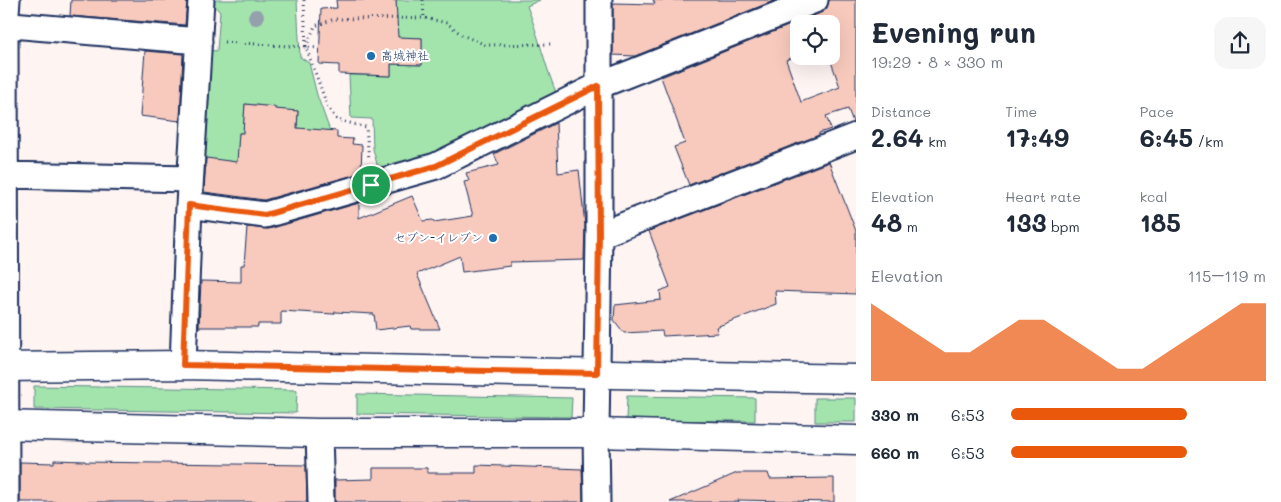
<!DOCTYPE html>
<meta charset="utf-8">
<style>
:root{--surface:#fff;--page:#f6f6f7;--text:#1f2937;--muted:#747a83;--accent:#ea580c}
body{margin:0;font-family:Mali,"Klee One",sans-serif;background:var(--page);color:var(--text);height:100vh;display:flex;flex-direction:column;font-size:19px;white-space:nowrap}
*{box-sizing:border-box;margin:0}
p{font-size:16px;color:var(--muted)}
.icon{flex:none;width:28px;height:28px;fill:none;stroke:currentColor;stroke-width:2;stroke-linecap:round;stroke-linejoin:round}
.map{position:relative;flex:1;overflow:hidden}
.sheet{display:flex;flex-direction:column;background:var(--surface);width:425px}
.sheet>*{flex:none}
.controls{position:absolute;left:790px;top:15px;display:grid;gap:10px}
.controls a{display:grid;place-items:center;width:50px;height:50px;border-radius:10px;background:var(--surface);box-shadow:0 5px 20px #0002;font-size:25px}
.pin{position:absolute;display:grid;place-items:center;width:42px;height:42px;color:#fff;margin:-21px;border:2px solid #fff;border-radius:50%;box-shadow:0 1px 5px #0007}
.round{display:grid;place-items:center;flex:none;width:52px;height:52px;border-radius:15px;background:var(--page)}
.head{display:flex;align-items:center;justify-content:space-between;height:85px;padding:0 15px}
h1{font-size:28px;font-weight:800;line-height:38px}
.stats{display:grid;grid-template-columns:repeat(3,1fr);gap:8px;height:85px;padding:5px 15px}
.stats div{display:grid;align-content:center}
.stats b{font-size:25px;font-weight:800}
.stats small{font-size:14px;font-weight:400}
.stats p{font-size:14px}
.chart{height:140px;padding:10px 15px}
.chart p{display:flex;justify-content:space-between}
.chart svg{width:100%;height:90px;margin-top:5px;fill:var(--accent);opacity:.7}
ul{padding:0 15px;list-style:none;font-size:16px}
li{display:grid;grid-template-columns:80px 60px 1fr;align-items:center;height:38px}
li i{height:12px;border-radius:6px;background:var(--accent)}
main{display:flex;flex:1;min-height:0}
.map>svg:first-child{display:block}
</style>
<main>
<div class="map">
<svg width="856" height="502" viewBox="0 0 856 502">
<rect width="100%" height="100%" fill="#fef4f2"/>
<filter id="ink" filterUnits="userSpaceOnUse"><feTurbulence type="fractalNoise" baseFrequency=".02" numOctaves="2"/><feDisplacementMap in="SourceGraphic" scale="10" xChannelSelector="R" yChannelSelector="G"/><feConvolveMatrix kernelMatrix="1 2 1 2 8 2 1 2 1" color-interpolation-filters="sRGB"/></filter>
<g filter="url(#ink)">
<path fill="#a3e4ad" stroke="#5f8a86" d="M209,0H297L300,57L309,63L317,95L330,131L297,132L298,111L277,110L273,131L275,107L245,104L243,133H239L238,151L241,163L198,158L205,50L217,51L220,12Z
M396,0H540L527,6C539,36 545,67 558,97L430,159L379,172L373,149L372,119L351,118L349,75L391,76V64L422,65V38L392,37C393,24 397,12 396,0Z
M34,386L297,390L296,413L34,409Z
M357,394L572,398L571,417L357,414Z
M627,396L755,398V421L626,420Z
M815,398H856V422H815Z"/>
<path fill="#f8cabd" stroke="#1b2f5e" fill-rule="evenodd" d="M71,0H187L185,25L70,16Z
M336,0H396L398,37L422,38V65L391,64V76L339,74V65L319,64L321,9L337,8Z
M653,0H776L635,56L613,55V3L655,4Z
M829,0H856V122H853L848,109L826,116L831,129L819,133V135L689,185L674,147L685,143L661,77L820,13L827,8ZM799,24H831V56H829L840,87L801,102L786,60L799,55Z
M145,51L183,54L180,121L140,116Z
M245,104L275,107V109L298,111L297,128L337,131V138L353,139L352,144L362,145L361,173L264,200L204,192L206,158L237,162L239,133H243Z
M556,123L558,173L579,170L585,225L584,260L510,262V266L462,272L460,256L417,274L440,329H411L410,326L376,330L374,314L335,312L334,314L281,311V324H258V327H199L201,281L241,282V265H244L247,227L269,229L359,203V218L412,196L423,221L433,220L434,222L473,216L464,182L469,181L466,173L499,165L494,154Z
M829,162L856,231V294L775,291L776,304L716,327L718,333L663,336L662,331L624,333L614,320L615,305L661,300L660,291L670,287L649,231Z
M54,460L85,461V462L306,465L307,502H20V462L54,463Z
M476,465L582,469L583,502H335V480L373,479V468H427V473H476Z
M737,473H768L770,479L834,478V502L738,500L739,502H670Z"/>
<g fill="none" stroke-linecap="round" stroke-linejoin="round">
<defs>
<path id="street" d="M0,24L199,41
M5,175L190,179
M189,205L265,215L436,166L598,86L815,0
M599,235L856,136
M183,365L189,205L201,0
M319,433L321,502
M6,502L5,25L7,0
M597,502L596,433L599,235V0"/>
<path id="secondary" d="M0,367L183,365L856,379
M0,425L319,433H596L856,440"/>
</defs>
<use href="#street" stroke="#1b2f5e" stroke-width="29"/>
<use href="#secondary" stroke="#1b2f5e" stroke-width="31"/>
<path stroke="#1b2f5e" stroke-width="3" stroke-dasharray="1 4" stroke-linecap="butt" d="M304,0L306,47L328,108L337,120L366,127L369,160
M423,0L424,18
M224,42L320,48
M306,47L315,26L334,19L424,18L447,23L462,35L486,45L553,44"/>
<use href="#street" stroke="#fff" stroke-width="25"/>
<use href="#secondary" stroke="#fff" stroke-width="28"/>
</g>
<circle fill="#94a0ac" cx="256" cy="17" r="8"/>
</g>
<g fill="none" stroke-linecap="round" stroke-linejoin="round" filter="url(#ink)">
<defs>
<path id="route" d="M598,86L599,235L597,373L183,365L189,205L265,215L436,166Z"/>
</defs>
<use href="#route" stroke="#fff" stroke-width="10"/>
<use href="#route" stroke="#ea580c" stroke-width="6"/>
</g>
<g fill="#1f6fb2" stroke="#fff" stroke-width="2">
<circle cx="371" cy="56" r="5"/>
<circle cx="493" cy="238" r="5"/>
</g>
<g text-anchor="middle" stroke-width="4" stroke-linejoin="round" paint-order="stroke">
<g font-size="12" fill="#1b2f5e" stroke="#fff" text-anchor="start">
<text x="381" y="60">高城神社</text>
<text x="483" y="242" text-anchor="end">セブン-イレブン</text>
</g>
</g>
</svg>
<div class="controls">
<a><svg class="icon" aria-label="locate" viewBox="0 0 24 24"><circle cx="12" cy="12" r="6"/><path d="M12 2v4M12 18v4M2 12h4M18 12h4"/></svg></a>
</div>
<div class="pin" style="left:371px;top:185px;background:#1e9e55"><svg class="icon" aria-label="arrive" viewBox="0 0 24 24"><path d="M6 21V4h12l-3 4 3 4H6"/></svg></div>
</div>
<section class="sheet">
<div class="head"><div><h1>Evening run</h1><p>19:29 · 8 × 330 m</p></div><a class="round"><svg class="icon" aria-label="share" viewBox="0 0 24 24"><path d="M12 15V3M7 8l5-5 5 5M5 13v7h14v-7"/></svg></a></div>
<div class="stats">
<div><p>Distance</p><b>2.64<small> km</small></b></div>
<div><p>Time</p><b>17:49</b></div>
<div><p>Pace</p><b>6:45<small> /km</small></b></div>
</div>
<div class="stats">
<div><p>Elevation</p><b>48<small> m</small></b></div>
<div><p>Heart rate</p><b>133<small> bpm</small></b></div>
<div><p>kcal</p><b>185</b></div>
</div>
<div class="chart"><p><span>Elevation</span>115–119 m</p>
<svg viewBox="0 0 160 44" preserveAspectRatio="none"><path d="M0 44V6L10 14L20 22L30 30L40 30L50 22L60 14L70 14L80 22L90 30L100 38L110 38L120 30L130 22L140 14L150 6L160 6V44z"/></svg>
</div>
<ul>
<li><b>330 m</b>6:53<i style="width:69%"></i></li>
<li><b>660 m</b>6:53<i style="width:69%"></i></li>
</ul>
</section>
</main>
